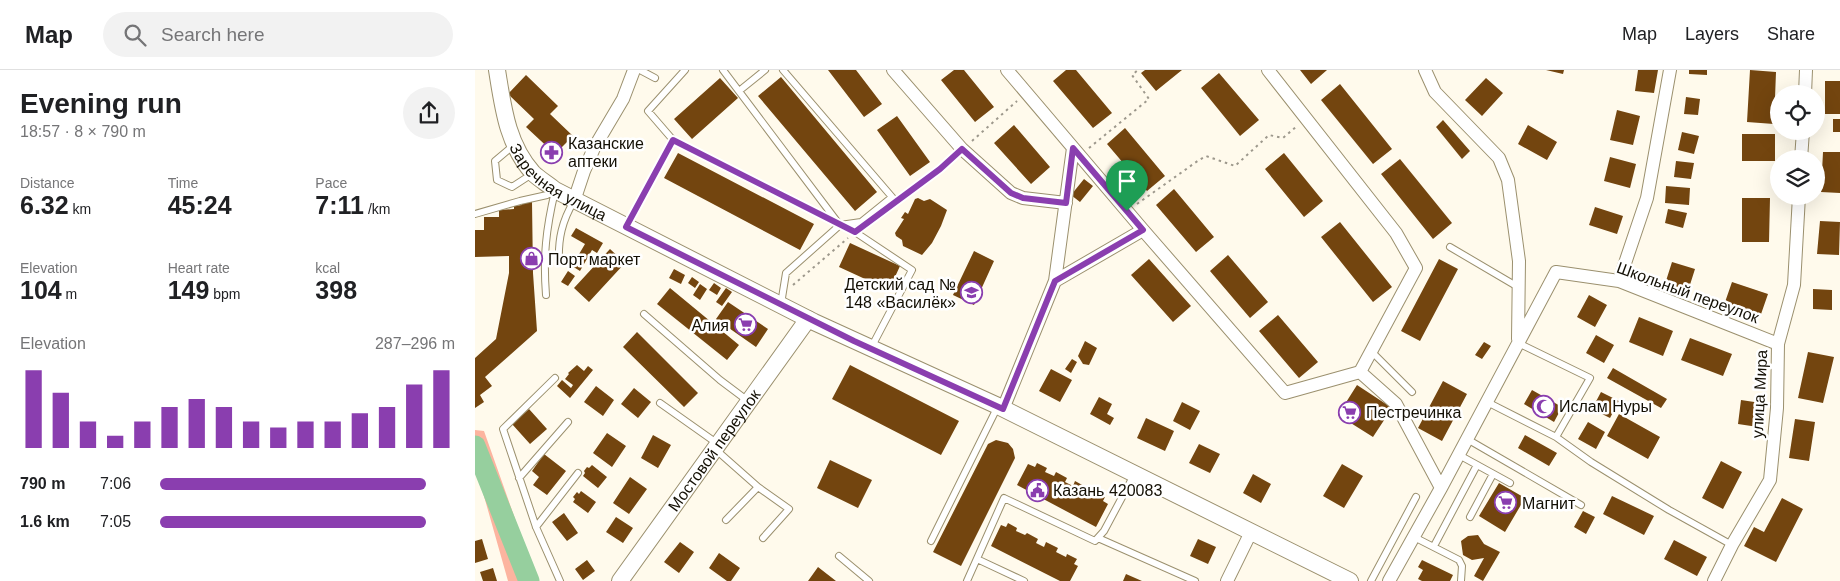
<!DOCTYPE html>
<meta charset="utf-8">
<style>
:root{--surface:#fff;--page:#f2f2f2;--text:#202124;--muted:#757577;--line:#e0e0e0;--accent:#8a3eaf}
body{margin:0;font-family:Arial,sans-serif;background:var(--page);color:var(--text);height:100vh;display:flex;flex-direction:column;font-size:19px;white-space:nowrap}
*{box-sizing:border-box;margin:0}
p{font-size:16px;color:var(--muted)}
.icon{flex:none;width:28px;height:28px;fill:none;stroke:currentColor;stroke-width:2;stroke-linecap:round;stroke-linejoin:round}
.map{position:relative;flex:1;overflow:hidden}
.panel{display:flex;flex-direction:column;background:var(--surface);width:475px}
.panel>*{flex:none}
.controls{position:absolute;left:1295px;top:15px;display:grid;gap:10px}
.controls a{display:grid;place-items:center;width:55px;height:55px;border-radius:50%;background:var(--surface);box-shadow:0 5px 20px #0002;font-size:25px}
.pin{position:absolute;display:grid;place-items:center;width:42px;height:42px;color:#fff;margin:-51px -21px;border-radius:50% 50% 50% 0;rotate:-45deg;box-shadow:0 0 5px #0007}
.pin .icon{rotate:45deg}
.round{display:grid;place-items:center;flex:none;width:52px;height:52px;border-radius:26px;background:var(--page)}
.overview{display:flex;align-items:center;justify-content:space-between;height:85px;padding:0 20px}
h1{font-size:28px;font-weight:700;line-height:38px}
.metrics{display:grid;grid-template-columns:repeat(3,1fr);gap:8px;height:85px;padding:5px 20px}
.metrics div{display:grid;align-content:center}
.metrics b{font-size:25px;font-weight:700}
.metrics small{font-size:14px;font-weight:400}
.metrics p{font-size:14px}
.chart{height:140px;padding:10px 20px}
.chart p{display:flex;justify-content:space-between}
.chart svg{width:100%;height:90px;margin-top:5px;stroke:var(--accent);stroke-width:6}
ul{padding:0 20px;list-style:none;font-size:16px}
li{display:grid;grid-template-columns:80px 60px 1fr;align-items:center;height:38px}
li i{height:12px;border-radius:6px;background:var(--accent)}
header{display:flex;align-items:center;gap:30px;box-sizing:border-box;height:70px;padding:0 25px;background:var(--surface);border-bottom:1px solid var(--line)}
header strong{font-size:24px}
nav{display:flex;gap:28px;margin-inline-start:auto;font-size:18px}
.search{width:350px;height:45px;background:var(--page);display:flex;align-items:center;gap:12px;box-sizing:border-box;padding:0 18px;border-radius:28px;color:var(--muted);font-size:19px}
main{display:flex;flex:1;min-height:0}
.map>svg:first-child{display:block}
</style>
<header>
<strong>Map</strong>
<div class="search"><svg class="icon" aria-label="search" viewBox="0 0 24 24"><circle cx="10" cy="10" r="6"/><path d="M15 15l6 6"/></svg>Search here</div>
<nav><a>Map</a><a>Layers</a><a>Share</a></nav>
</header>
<main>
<section class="panel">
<div class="overview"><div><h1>Evening run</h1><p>18:57 · 8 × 790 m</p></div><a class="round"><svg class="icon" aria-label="share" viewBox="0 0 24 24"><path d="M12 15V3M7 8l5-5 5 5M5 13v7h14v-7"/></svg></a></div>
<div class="metrics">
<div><p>Distance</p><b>6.32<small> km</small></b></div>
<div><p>Time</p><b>45:24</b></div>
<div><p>Pace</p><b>7:11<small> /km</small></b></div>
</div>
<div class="metrics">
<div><p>Elevation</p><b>104<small> m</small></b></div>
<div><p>Heart rate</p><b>149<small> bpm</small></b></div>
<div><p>kcal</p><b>398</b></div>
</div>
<div class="chart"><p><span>Elevation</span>287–296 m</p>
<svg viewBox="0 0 160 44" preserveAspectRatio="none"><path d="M5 44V6M15 44V17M25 44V31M35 44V38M45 44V31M55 44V24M65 44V20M75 44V24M85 44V31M95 44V34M105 44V31M115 44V31M125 44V27M135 44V24M145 44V13M155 44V6"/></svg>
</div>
<ul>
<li><b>790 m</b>7:06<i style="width:90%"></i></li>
<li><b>1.6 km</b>7:05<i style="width:90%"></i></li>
</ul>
</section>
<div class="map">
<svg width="1365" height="511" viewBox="0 0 1365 511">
<rect width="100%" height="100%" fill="#fffaec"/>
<path fill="#fcb49f" d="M0,360L9,361L62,511H33L5,412L0,400Z"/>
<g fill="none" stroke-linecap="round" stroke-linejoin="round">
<path stroke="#96cf9e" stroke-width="21" d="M0,376L54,511"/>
</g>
<path fill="#73450f" d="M353,0H381L407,34L389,47Z
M479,0H489L519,37L500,52L466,10Z
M591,0H601L637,43L618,58L578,11Z
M670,0H707L681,21L666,3Z
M825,0H852L836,14Z
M1071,0H1089L1088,4Z
M1163,0H1183L1179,23L1160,21Z
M1214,0H1232V5L1214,4Z
M1275,0L1301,2L1299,54L1272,52Z
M744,3L784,50L765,66L726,18Z
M51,5L83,36L75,44L98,66L80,84L51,57L59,49L33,24Z
M306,7L402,122L380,141L283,26Z
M245,8L263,28L217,69L199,49Z
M1011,8L1028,23L1007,46L990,30Z
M1350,11H1365V44H1350Z
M865,14L917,79L898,94L846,30Z
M1211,27L1225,29L1223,45L1209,44Z
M1142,40L1165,46L1158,75L1135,70Z
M422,46L455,92L435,106L402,60Z
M1358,49H1365V62H1358Z
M968,50L995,81L987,89L961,57Z
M539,55L575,97L556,114L519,73Z
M1053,55L1082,72L1072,90L1043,74Z
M650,58L690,106L672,121L632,74Z
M1207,62L1224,66L1219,84L1203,80Z
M1267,64H1300V91H1267Z
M1348,82H1365V123L1346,122Z
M203,83L339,154L325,180L189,108Z
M809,83L848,131L829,147L790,99Z
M1135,87L1161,94L1155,118L1129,111Z
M925,89L977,153L958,169L906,104Z
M1201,91L1219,93L1216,109L1199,107Z
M609,109L618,116L605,132L596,125Z
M1191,116L1215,118L1214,135L1190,133Z
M699,119L739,167L721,182L681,135Z
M443,128L449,131L455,129L472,140L466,156L457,173L447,185L428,176L427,170L421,166L420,163L429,149L426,148L430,142L433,144L440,129Z
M1267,128H1295L1294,172H1267Z
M46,132H57L58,203L62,261L10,307L17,316L5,325L9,332L0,338V288L21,269L34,203V186L0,187V160H9V147H24V140L39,139V136L47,135Z
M1120,137L1148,146L1142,164L1114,155Z
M1193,139L1212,143L1208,158L1190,153Z
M1345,151L1365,152L1364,185L1342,184Z
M865,152L917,217L898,232L846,167Z
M101,158L128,173L122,183L117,180L105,201L97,196L110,174L96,166Z
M375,173L425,196L414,220L364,197Z
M135,179L150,193L114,232L99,218Z
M499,181L519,191L499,235L478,225Z
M753,185L793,232L775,248L735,201Z
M674,189L716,236L698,252L656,205Z
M964,189L983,199L945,271L926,261Z
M1197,192L1220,199L1213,221L1190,214Z
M199,199L210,205L206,214L194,208Z
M93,201L100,206L93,216L86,212Z
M217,207L224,212L220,218L213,213Z
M1257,212L1293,224L1285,247L1249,235Z
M239,213L246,218L242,225L234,220Z
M225,214L232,219L225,230L218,225Z
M195,218L264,275L252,290L182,234Z
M251,218L257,222L247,236L241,232Z
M1338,219L1357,220V240L1338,239Z
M1114,225L1132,235L1120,257L1102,247Z
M253,232L293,259L281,277L241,249Z
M803,245L843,292L824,308L784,261Z
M1164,247L1198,261L1188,286L1154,272Z
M162,262L223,323L209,337L148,277Z
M1121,265L1139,275L1129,293L1111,283Z
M1215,268L1257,284L1248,306L1206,290Z
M610,271L622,278L614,295L608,294L603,286Z
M1009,272L1016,276L1007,289L1000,285Z
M1333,282L1359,287L1348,333L1323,328Z
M597,289L602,292L596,303L590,299Z
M102,295L109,301L113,296L118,300L95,328L82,316L87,310L96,318L98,315L90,309L94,304L93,303Z
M375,295L484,351L466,385L357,329Z
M1138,298L1192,329L1186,338L1132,308Z
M576,299L597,310L585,332L564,321Z
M968,311L992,324L967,371L943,358Z
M882,315L917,338L898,367L863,345Z
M121,316L139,330L128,346L109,332Z
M159,318L176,332L163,348L146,334Z
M1057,320L1087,337L1079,352L1049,334Z
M1126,322L1144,331L1135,348L1117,339Z
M624,327L637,334L632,344L639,348L635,355L615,344Z
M1266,330L1286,333L1283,357L1263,354Z
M707,332L725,341L715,360L698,351Z
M54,339L72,359L55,374L37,354Z
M1144,344L1185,367L1173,389L1132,366Z
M671,348L699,361L690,381L662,368Z
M1320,349L1340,352L1334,391L1314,388Z
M1113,352L1130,362L1121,379L1103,369Z
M132,363L151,376L137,397L118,383Z
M178,365L196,375L183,398L166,388Z
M1050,365L1082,383L1074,396L1043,378Z
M521,370L533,373L538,379L540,388L486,496L458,482L513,374Z
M724,374L745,384L735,403L714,393Z
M69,384L91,401L72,425L58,415L64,407L57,401Z
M355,390L397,410L383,438L342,418Z
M1246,391L1267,402L1248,439L1227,428Z
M562,393L572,398L570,402L579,406L581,402L592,408L590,412L598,416L600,411L611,417L609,421L619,426L621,423L630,427L628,431L633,434L621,457L542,415L553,394L560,397Z
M867,394L888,406L869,438L848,426Z
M117,395L132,407L123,418L108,406L110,403L109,401L112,397L114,398Z
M778,404L796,414L786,433L768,423Z
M155,407L172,419L154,444L138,433Z
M1024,413L1050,428L1030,462L1004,446Z
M106,421L121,432L113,443L98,432L100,429L98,427L102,422L104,424Z
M1137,426L1179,446L1169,465L1128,444Z
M1307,428L1328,439L1301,492L1269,476L1279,457L1289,462Z
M1108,441L1120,447L1111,464L1099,457Z
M89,443L103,463L92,471L77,452Z
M141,447L158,458L148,473L131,462Z
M533,453L542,458L541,461L550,465L552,463L563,469L561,473L569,477L571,472L583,478L581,482L591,487L592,484L602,489L599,494L603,496L595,511H585L516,476L526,455L531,457Z
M1003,465L1009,474L1025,482L1008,511L999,506L1009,488L997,490L988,485L986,471L993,466Z
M7,469L13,489L0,493V471Z
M723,469L741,477L733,494L715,486Z
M1199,470L1232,487L1222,506L1189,489Z
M205,472L219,482L204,503L189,492Z
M244,483L265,498L256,511H252L234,498Z
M112,490L120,501L108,510L100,499Z
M947,490L978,505L975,511H947L943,509L948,500L943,497Z
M343,497L361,511H333Z
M18,498L22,511H8L5,502Z
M651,504L667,511H648Z"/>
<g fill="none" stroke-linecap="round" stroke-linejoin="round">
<defs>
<path id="service" d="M165,0L180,8
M248,0L364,154
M264,21L290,0
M198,70L173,41L210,0
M39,75L20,91L22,110L37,117L57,104
M0,144L45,131L72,125L80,120
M152,156L198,70L380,162L437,200L396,278
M975,177L1043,217
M84,192C83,169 87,151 99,131
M71,225C68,187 71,159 80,121
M306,234L311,203L365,155L386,152L417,127L308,0
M169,244L245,310L273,331
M1043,273L1115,308L1081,367
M896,281L937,322
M80,308L28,359L61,457L85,511
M1012,332L1081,367L1116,392L1194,440L1257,475
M185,333L243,374
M992,369L1106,435
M240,379L283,417L251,450
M984,385L1035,413
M44,408L93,352
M283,417L314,439L288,468
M995,447L1018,404
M61,457L103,403
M939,467L984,490L987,496L986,511
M623,468L720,511
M456,471L523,336
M959,476L1002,395
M364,486L394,511
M502,489L549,511
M492,511L529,428L620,471L629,461L659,405
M896,511L941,427"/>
<path id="minor" d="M418,0L487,79L536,123L548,128L591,133
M532,0L668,160L810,323L885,302L941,198L921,163L793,0
M950,0L960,22L1024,88L1033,110L1044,191L1043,269
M1330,24L1331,0
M1326,89L1328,61
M99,131L109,101L119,78L148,29L159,0
M580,211L598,78
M1144,211L1172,128L1195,0
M885,302L921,334L966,418
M528,339L580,211L668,160
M752,511L776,462
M914,511L966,418L1081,202L1144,211L1303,274
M1239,511L1257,475L1295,410L1302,338L1303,274L1319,215L1324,126"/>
<g id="tertiary">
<path id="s1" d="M22,0C28,37 32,74 58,103C64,109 73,114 80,120L339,252L523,336L875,511"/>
<path id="s2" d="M145,511L333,249"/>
</g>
</defs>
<use href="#service" stroke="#9b906e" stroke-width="8"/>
<use href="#minor" stroke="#9b906e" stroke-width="14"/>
<use href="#tertiary" stroke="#9b906e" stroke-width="18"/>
<path stroke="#9d988c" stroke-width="2" stroke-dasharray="2.5 4" stroke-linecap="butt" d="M497,71L542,31
M614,78L674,29L657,5L663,0
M425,129L478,87
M662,134L724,90L731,86L760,96L794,65L808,68L822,56
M318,215L373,168"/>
<use href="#service" stroke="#fff" stroke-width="6"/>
<use href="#minor" stroke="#fff" stroke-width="12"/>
<use href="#tertiary" stroke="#fff" stroke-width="16"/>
</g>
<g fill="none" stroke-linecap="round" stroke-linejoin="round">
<defs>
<path id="route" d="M198,70L380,162L465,99L487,79L536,123L548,128L591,133L598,78L668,160L580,211L528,339L379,271L151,157Z"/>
</defs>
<use href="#route" stroke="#fff" stroke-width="10"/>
<use href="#route" stroke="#8a3eaf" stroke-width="6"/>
</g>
<defs>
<symbol id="pharmacy-ring" viewBox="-11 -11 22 22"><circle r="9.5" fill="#fff" stroke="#8a3eaf" stroke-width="1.5"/><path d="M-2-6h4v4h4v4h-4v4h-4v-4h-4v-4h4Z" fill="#8a3eaf"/></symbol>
<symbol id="shop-ring" viewBox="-11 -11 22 22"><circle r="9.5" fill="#fff" stroke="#8a3eaf" stroke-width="1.5"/><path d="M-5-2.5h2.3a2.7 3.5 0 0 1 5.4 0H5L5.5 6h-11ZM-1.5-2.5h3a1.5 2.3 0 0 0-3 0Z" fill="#8a3eaf"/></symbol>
<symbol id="school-ring" viewBox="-11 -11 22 22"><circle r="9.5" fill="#fff" stroke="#8a3eaf" stroke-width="1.5"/><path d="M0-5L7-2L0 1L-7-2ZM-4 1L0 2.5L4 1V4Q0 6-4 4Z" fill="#8a3eaf"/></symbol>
<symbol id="supermarket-ring" viewBox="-11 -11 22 22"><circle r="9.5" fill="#fff" stroke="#8a3eaf" stroke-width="1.5"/><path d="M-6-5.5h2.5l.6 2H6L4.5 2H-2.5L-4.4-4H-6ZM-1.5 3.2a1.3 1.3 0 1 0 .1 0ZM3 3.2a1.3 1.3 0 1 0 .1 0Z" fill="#8a3eaf"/></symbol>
<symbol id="mosque-ring" viewBox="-11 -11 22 22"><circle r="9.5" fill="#fff" stroke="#8a3eaf" stroke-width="1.5"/><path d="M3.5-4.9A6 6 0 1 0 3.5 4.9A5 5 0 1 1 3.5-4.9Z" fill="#8a3eaf"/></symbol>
<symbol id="civic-ring" viewBox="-11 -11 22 22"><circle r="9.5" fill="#fff" stroke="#8a3eaf" stroke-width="1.5"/><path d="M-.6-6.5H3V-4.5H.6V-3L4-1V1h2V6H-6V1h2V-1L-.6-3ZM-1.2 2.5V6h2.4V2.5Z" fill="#8a3eaf"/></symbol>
</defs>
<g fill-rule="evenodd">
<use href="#pharmacy-ring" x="64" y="70" width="25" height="25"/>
<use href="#shop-ring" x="44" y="176" width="25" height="25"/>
<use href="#school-ring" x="484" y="210" width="25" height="25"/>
<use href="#supermarket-ring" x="258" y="242" width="25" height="25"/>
<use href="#mosque-ring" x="1056" y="324" width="25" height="25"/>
<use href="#supermarket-ring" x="862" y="330" width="25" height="25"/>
<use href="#civic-ring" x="550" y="408" width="25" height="25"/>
<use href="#supermarket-ring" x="1018" y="420" width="25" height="25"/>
</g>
<g text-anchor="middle" stroke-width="5" stroke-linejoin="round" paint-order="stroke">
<g font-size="16" fill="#130f04" stroke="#fff" text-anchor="start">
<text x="93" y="79">Казанские<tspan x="93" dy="18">аптеки</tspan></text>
<text x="73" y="195">Порт маркет</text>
<text x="481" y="220" text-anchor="end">Детский сад №<tspan x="481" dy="18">148 «Василёк»</tspan></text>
<text x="254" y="261" text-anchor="end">Алия</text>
<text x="1084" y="342">Ислам Нуры</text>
<text x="891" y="348">Пестречинка</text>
<text x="578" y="426">Казань 420083</text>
<text x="1047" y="439">Магнит</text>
</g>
<g font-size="16" fill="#130f04" stroke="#fff">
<text dy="6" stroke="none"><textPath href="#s1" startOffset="136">Заречная улица</textPath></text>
<text transform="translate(1213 222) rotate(20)" y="6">Школьный переулок</text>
<text transform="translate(1284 324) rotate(-87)" y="6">улица Мира</text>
<text dy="6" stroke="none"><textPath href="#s2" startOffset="161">Мостовой переулок</textPath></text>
</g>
</g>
</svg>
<div class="controls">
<a><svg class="icon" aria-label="locate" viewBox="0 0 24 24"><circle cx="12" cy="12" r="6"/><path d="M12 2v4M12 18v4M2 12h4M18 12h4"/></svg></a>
<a><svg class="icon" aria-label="layers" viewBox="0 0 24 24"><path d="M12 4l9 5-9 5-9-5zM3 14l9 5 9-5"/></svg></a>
</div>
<div class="pin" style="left:652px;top:141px;background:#1e9e55"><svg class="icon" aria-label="arrive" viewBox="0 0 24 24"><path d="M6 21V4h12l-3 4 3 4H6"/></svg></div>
</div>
</main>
